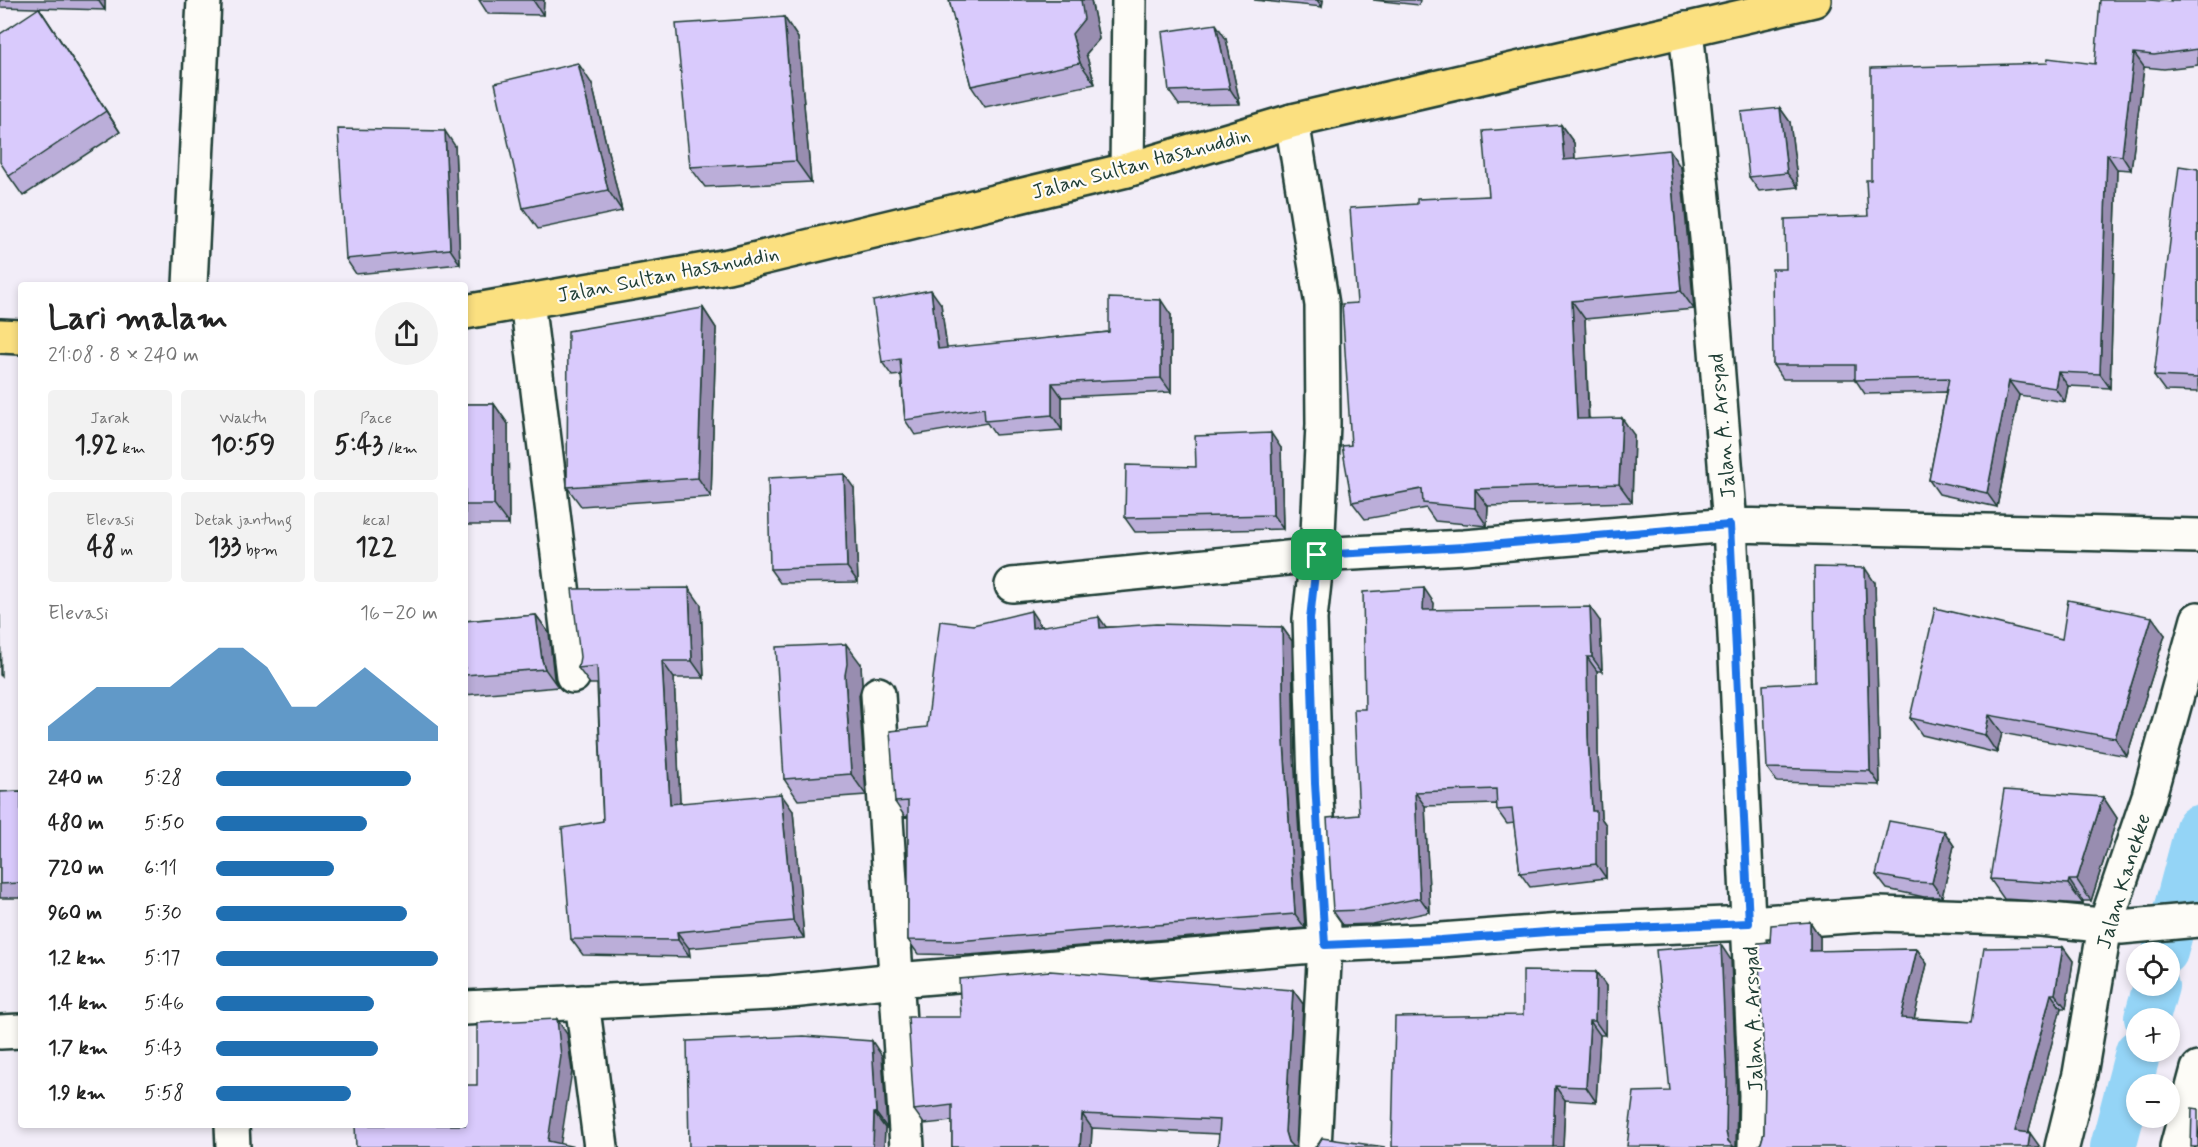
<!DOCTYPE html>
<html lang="id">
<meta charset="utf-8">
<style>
:root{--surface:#fff;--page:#f2f2f2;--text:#222;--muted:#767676;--accent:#1f6fb2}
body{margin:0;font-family:Mynerve,sans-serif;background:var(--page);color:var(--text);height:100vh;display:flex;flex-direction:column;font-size:22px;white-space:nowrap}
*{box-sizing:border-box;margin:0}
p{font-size:20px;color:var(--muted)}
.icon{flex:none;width:33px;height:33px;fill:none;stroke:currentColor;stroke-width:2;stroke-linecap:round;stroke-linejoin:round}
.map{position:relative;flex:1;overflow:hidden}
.sheet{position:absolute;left:18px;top:282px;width:450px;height:846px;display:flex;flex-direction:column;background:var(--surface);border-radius:6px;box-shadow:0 3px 9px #0003}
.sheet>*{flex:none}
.tools{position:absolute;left:2126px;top:942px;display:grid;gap:12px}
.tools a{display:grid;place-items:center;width:54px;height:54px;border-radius:50%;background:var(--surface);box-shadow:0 3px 9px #0003;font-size:30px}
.pin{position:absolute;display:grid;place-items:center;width:51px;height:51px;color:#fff;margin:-26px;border-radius:12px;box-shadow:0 3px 9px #0006}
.round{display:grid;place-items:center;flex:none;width:63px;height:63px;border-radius:32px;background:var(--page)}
.summary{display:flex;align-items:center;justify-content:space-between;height:102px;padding:0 30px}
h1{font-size:33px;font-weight:800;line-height:45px}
.figures{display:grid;grid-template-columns:repeat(3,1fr);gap:9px;height:102px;padding:6px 30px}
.figures div{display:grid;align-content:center;border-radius:6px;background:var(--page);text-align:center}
.figures b{font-size:26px;font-weight:800}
.figures small{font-size:16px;font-weight:400}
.figures p{font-size:16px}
.chart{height:168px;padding:12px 30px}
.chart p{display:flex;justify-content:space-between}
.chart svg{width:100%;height:108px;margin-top:6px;fill:var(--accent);opacity:.7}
ul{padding:0 30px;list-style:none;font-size:20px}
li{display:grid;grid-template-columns:96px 72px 1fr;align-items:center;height:45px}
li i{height:15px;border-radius:8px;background:var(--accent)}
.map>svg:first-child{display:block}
</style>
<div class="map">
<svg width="2198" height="1147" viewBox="0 0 2198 1147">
<rect width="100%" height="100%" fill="#f2edf8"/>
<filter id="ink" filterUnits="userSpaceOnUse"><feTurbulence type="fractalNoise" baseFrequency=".0167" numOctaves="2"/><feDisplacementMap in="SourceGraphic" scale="12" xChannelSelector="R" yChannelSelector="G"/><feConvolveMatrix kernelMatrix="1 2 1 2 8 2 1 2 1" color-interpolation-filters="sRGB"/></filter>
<g filter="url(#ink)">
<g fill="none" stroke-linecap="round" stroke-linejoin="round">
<path stroke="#94d4f6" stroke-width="46" d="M2165,952L2198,828
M2147,1018L2156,986
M2113,1147L2138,1052"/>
<defs>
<path id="street" d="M1686,29L1707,238L1730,525L1756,1095L1755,1147
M1292,121L1322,305L1323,424L1317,555L1310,619L1315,783L1325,945L1314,1147
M1127,170L1129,0
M190,285L204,0
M527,301L573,676
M1012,585L1317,555L1464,547L1730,525L2198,536
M878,694L907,1147
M582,1002L601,1147
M465,1008L771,993L896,980L1325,945L1441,940L1561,931L1749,923L1878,914L2040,919L2121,927L2198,920
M0,1032L21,1031
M2062,1147L2080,1074L2105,926L2149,796L2198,619
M2177,1147L2198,1069"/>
<path id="secondary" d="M232,1125L233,1147"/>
<path id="highway" d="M465,312L728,266L1127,170L1292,121L1814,0
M0,336L21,337"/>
</defs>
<use href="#street" stroke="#1f3d34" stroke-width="38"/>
<use href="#secondary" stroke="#1f3d34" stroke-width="38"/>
<use href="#highway" stroke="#1f3d34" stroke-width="38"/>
<use href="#street" stroke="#fdfcf7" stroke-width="33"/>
<use href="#secondary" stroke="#fdfcf7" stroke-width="33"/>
<use href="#highway" stroke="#fbe080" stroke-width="33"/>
</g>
<path fill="#bbaed9" stroke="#1f3d34" stroke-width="1.5" d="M0,0H105V10L0,7Z
M479,0H544L543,15L488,14Z
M949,0H1091L1099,39L1086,54L1095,84L985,107L971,86Z
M1254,0H1323L1322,7Z
M1373,0H1420L1419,5Z
M2198,0V65L2164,69L2144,67L2131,170L2117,169L2110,388L2068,386L2065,402L2019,395L1997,507L1939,494L1929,480L1946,392L1865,394L1855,379H1783L1773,365L1786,269L1868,216L1871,180L2095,64L2171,2Z
M39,8L120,132L23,196L9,176Z
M784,17L798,38L811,182L705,187L690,167Z
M1226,39L1240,104L1179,105L1169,91Z
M592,84L622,211L538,229L523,208Z
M1780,108L1790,122L1798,187L1759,191L1749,177Z
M1561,125L1574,143L1575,159L1681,168L1694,309L1585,319L1589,418L1634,435L1632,502L1488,506L1487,526L1435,521L1426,508L1365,519L1352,502L1351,445L1357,303L1417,204L1489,196Z
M455,146L460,264L356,274L346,259Z
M2198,169V392L2165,391L2154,376Z
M941,304L947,349L1109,332L1171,315V392L1062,397V430L995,435L987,423L915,435L905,420L901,375L892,376L882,362Z
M703,308L716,328L711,497L581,506L567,487Z
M465,404H494L508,424L509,525H465Z
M1281,448L1283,529L1135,532L1125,518L1196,467Z
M854,488L858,582L780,583L770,569Z
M1875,583L1880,785L1777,782L1767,768L1815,682Z
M1434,603L1433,610L1600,621L1602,671H1597L1598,752L1601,818L1606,825V878L1530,887L1520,873L1514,823L1507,824L1497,810V804L1425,806L1430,912L1372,924L1343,925L1333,911L1359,815L1365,709Z
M701,605L704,678H674L680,803L793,811L804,938L689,948L690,957L583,955L571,939L603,821L597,684H590L578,668Z
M536,615L549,633L554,678L558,687L465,695V621Z
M973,625L1106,627H1282L1292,641L1294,756L1305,928L968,955L918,954L908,940V816L905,817L895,802Z
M2165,635L2127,756L2002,733L1997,753L1922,735L1910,718L2062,639Z
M861,664L862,685L859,695L866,795L798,800L784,779Z
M21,791V898H0V792Z
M2103,797L2117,818L2091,901H2083V904L2004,899L1990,879Z
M1944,831L1954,846L1942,897H1924L1887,889L1876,875Z
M1810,922L1820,937V951L1917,949L1927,964L1914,1018L1972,1022L2063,947L2073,961L2066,1008H2061L2028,1133L1761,1143L1764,1133L1770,942Z
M1596,972L1606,986L1605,1035H1600L1596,1102L1565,1100L1563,1147L1523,1015Z
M1293,990L1303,1004L1296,1147H1218L1219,1134L1092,1128L1091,1147H952V1121L924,1124L914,1110L961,1017Z
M882,1056L887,1128H885L884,1147H689Z"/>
<path fill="#988db0" stroke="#1f3d34" stroke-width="1.5" d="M98,0H105V10Z
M533,0H544L543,15Z
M1081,0H1091L1099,39L1086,54L1095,84L1080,63L1072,34Z
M1317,0H1323L1322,7Z
M39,8L53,29L120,132L106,111Z
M784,17L798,38L811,182L796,161Z
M1216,24L1226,39L1240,104L1230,89Z
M2134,53L2144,67L2131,170L2122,156Z
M578,63L592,84L622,211L608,190Z
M1780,108L1790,122L1798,187L1787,173Z
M1561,125L1574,143L1576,178L1564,160Z
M445,131L455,146L460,264L450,249Z
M1669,150L1681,168L1694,309L1681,291Z
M2107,154L2117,169L2110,388L2100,374Z
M931,290L941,304L949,364L938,349Z
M1161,300L1171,315V392L1161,378Z
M1572,301L1585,319L1589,437L1577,419Z
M703,308L716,328L711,497L698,478Z
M2058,372L2068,386L2065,402L2055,388Z
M2009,381L2019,395L1997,507L1987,493Z
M1052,383L1062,397V430L1052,415Z
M494,404L508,424L509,525L494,505Z
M1622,418L1634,435L1632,502L1619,484Z
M1271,433L1281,448L1283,529L1273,515Z
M844,474L854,488L858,582L847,567Z
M1475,489L1488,506L1487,526L1475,508Z
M1865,568L1875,583L1880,785L1870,771Z
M689,588L701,605L704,678L692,661Z
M1424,588L1434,603L1433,624L1423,610Z
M1590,607L1600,621L1602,671L1592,657Z
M1031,611L1041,626L1032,628Z
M0,615L1,676L0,675Z
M536,615L549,633L554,678L558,687L545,669L542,660Z
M1099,617L1109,631L1100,628Z
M2152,617L2165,635L2127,756L2115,738Z
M1282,627L1292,641L1294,756L1305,928L1295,914L1284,742Z
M846,644L861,664L862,685L859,695L866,795L851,774L845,675Z
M1587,657L1597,671L1598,752L1601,818L1606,825V878L1596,864L1592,811L1588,737Z
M662,661L674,678L681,821L670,804Z
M1989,715L2002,733L1997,753L1985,735Z
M1415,792L1425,806L1430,912L1420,898Z
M781,794L793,811L804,938L793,921Z
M2103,797L2117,818L2091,901L2077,880Z
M1944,831L1954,846L1942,897L1932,883Z
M2069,880L2083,901V904L2068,884Z
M1810,922L1820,937V965L1810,951Z
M677,932L689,948L690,957L678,940Z
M1721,945L1731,960L1737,1095L1736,1147H1732L1728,1141L1726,1132Z
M2063,947L2073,961L2066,1008L2055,994Z
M1917,949L1927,964L1911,1032L1901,1018Z
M1596,972L1606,986L1605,1035L1595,1021Z
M1293,990L1303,1004L1296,1147H1291L1288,1142L1285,1132Z
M2051,994L2061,1008L2025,1145L2015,1131Z
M557,1019L567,1034L572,1071L560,1147L548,1141Z
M1590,1021L1600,1035L1596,1102L1586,1087Z
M872,1041L882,1056L887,1128L876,1113Z
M1555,1086L1565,1100L1563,1147H1553Z
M874,1113L885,1128L884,1147H873Z
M1082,1114L1092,1128L1091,1147H1080Z
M2030,1133L2040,1147H2028Z"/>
<path fill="#d9cafc" stroke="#1f3d34" stroke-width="1.5" d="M949,0H1081L1084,19L1072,34L1080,63L971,86Z
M2100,0H2150L2171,2L2170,0H2198V49L2154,55L2134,53L2122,156L2107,154L2100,374L2058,372L2055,388L2009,381L1987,493L1929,480L1949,378L1855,380V365H1773L1772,269H1786L1785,219L1868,216L1866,180H1871V68L2047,63L2048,58L2095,64Z
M39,8L106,111L9,176L0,162V34Z
M784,17L796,161L690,167L676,24Z
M1216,24L1230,89L1169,91L1162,32Z
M578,63L608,190L523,208L495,83Z
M1780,108L1787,173L1749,177L1741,112Z
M1561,125L1564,160L1669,150L1681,291L1572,301L1577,419L1622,418L1619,484L1475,489V508L1423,503L1422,489L1352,502L1342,446L1351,445L1342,304L1357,303L1350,208L1417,204V199L1489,196L1483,131Z
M338,129L445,131L450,249L346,259Z
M2179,166L2198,169V378L2154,376Z
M931,290L938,349L1109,332V298L1161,300V378L1052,383V415L985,421L984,408L905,420L900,359L882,362L873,301Z
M703,308L698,478L567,487L568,331Z
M465,404H494V505H465Z
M1271,433L1273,515L1125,518L1126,465L1196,467L1195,436Z
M844,474L847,567L770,569L768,478Z
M1814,567L1865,568L1870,771L1767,768L1763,685L1815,682Z
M689,588L692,661H662L670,804L781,794L793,921L677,932L678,940L571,939L562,828L603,821L597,666L578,668L580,657L572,589Z
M1424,588L1423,610L1590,607L1592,657H1587L1588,737L1592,811H1596V864L1520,873L1512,809L1497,810L1496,789L1415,792L1420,898L1362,910L1333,911L1327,818L1359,815L1354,709H1365L1363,592Z
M2068,600L2152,617L2115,738L1989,715L1985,735L1910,718L1935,608L2062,639Z
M1031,611L1032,628L1099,617L1100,628L1156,624L1282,627L1284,742L1295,914L957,941L908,940V801L895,802L890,731L927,727L940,621L973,625Z
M536,615L542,660L545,669L465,675V621Z
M846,644L847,664L845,675L851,774L784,779L776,647Z
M2004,790L2103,797L2077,880H2069L2068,884L1990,879Z
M21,791V883L0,884V792Z
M1889,821L1944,831L1932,883L1914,882L1876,875Z
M1810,922V951L1917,949L1901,1018L1972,1022L1984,948L2063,947L2055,994H2051L2015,1131L2030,1133L2028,1147H1756L1761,1143L1764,1133L1765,1080L1758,943L1770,942L1771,925Z
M1721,945L1727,1081L1726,1132L1728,1141L1734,1147L1627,1146L1634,1092L1670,1091L1656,950Z
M1050,971L1293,990L1285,1132L1288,1142L1293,1147H1218L1220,1120L1082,1114L1080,1147H952V1105L914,1110L908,1017H961L959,979Z
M1523,971L1596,972L1595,1021H1590L1586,1087L1555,1086L1553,1147H1392L1395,1017L1523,1015Z
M557,1019L561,1056L548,1141L575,1147H356L355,1125H465V1085H477V1023Z
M804,1036L872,1041L876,1113H874L873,1147H689L687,1041Z
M2192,1108L2198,1109V1147H2191Z
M1322,1138L1385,1147H1315L1319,1143Z"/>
</g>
<g fill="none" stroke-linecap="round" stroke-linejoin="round" filter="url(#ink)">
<defs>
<path id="route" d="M1730,525L1749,923L1561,931L1441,940L1325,945L1315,783L1310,619L1317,555L1464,547Z"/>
</defs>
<use href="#route" stroke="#fff" stroke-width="12"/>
<use href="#route" stroke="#1a73e8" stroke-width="8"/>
</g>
<g text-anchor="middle" stroke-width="4.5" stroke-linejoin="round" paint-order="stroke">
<g font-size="21" fill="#1f3d34" stroke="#fdfcf7">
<text transform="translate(1141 163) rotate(-15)" y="7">Jalan Sultan Hasanuddin</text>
<text transform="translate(668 274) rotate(-11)" y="7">Jalan Sultan Hasanuddin</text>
<text transform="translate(1722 426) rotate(-95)" y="7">Jalan A. Arsyad</text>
<text transform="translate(2123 881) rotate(-73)" y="7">Jalan Kanekke</text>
<text transform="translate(1753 1019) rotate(-92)" y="7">Jalan A. Arsyad</text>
</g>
</g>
</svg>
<div class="tools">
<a><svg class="icon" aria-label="locate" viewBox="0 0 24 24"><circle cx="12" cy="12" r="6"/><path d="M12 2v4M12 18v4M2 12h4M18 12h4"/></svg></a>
<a>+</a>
<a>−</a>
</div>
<div class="pin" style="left:1317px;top:555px;background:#1e9e55"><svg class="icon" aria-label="arrive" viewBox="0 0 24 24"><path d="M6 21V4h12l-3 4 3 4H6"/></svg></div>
<section class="sheet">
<div class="summary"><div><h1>Lari malam</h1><p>21:08 · 8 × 240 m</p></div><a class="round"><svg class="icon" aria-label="share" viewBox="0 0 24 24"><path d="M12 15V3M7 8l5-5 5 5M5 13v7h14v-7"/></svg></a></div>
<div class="figures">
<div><p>Jarak</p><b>1.92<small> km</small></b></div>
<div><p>Waktu</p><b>10:59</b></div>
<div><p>Pace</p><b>5:43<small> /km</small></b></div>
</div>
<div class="figures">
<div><p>Elevasi</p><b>48<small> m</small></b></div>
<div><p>Detak jantung</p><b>133<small> bpm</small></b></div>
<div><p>kcal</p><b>122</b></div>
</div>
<div class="chart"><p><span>Elevasi</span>16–20 m</p>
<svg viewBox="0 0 160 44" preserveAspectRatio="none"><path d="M0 44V38L10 30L20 22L30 22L40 22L50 22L60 14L70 6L80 6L90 14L100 30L110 30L120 22L130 14L140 22L150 30L160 38V44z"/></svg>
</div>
<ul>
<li><b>240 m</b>5:28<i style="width:88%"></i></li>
<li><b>480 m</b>5:50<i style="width:68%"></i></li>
<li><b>720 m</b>6:11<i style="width:53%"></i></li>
<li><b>960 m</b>5:30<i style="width:86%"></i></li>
<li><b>1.2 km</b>5:17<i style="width:100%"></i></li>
<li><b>1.4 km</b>5:46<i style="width:71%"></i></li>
<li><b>1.7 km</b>5:43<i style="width:73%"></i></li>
<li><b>1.9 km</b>5:58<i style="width:61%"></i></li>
</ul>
</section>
</div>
